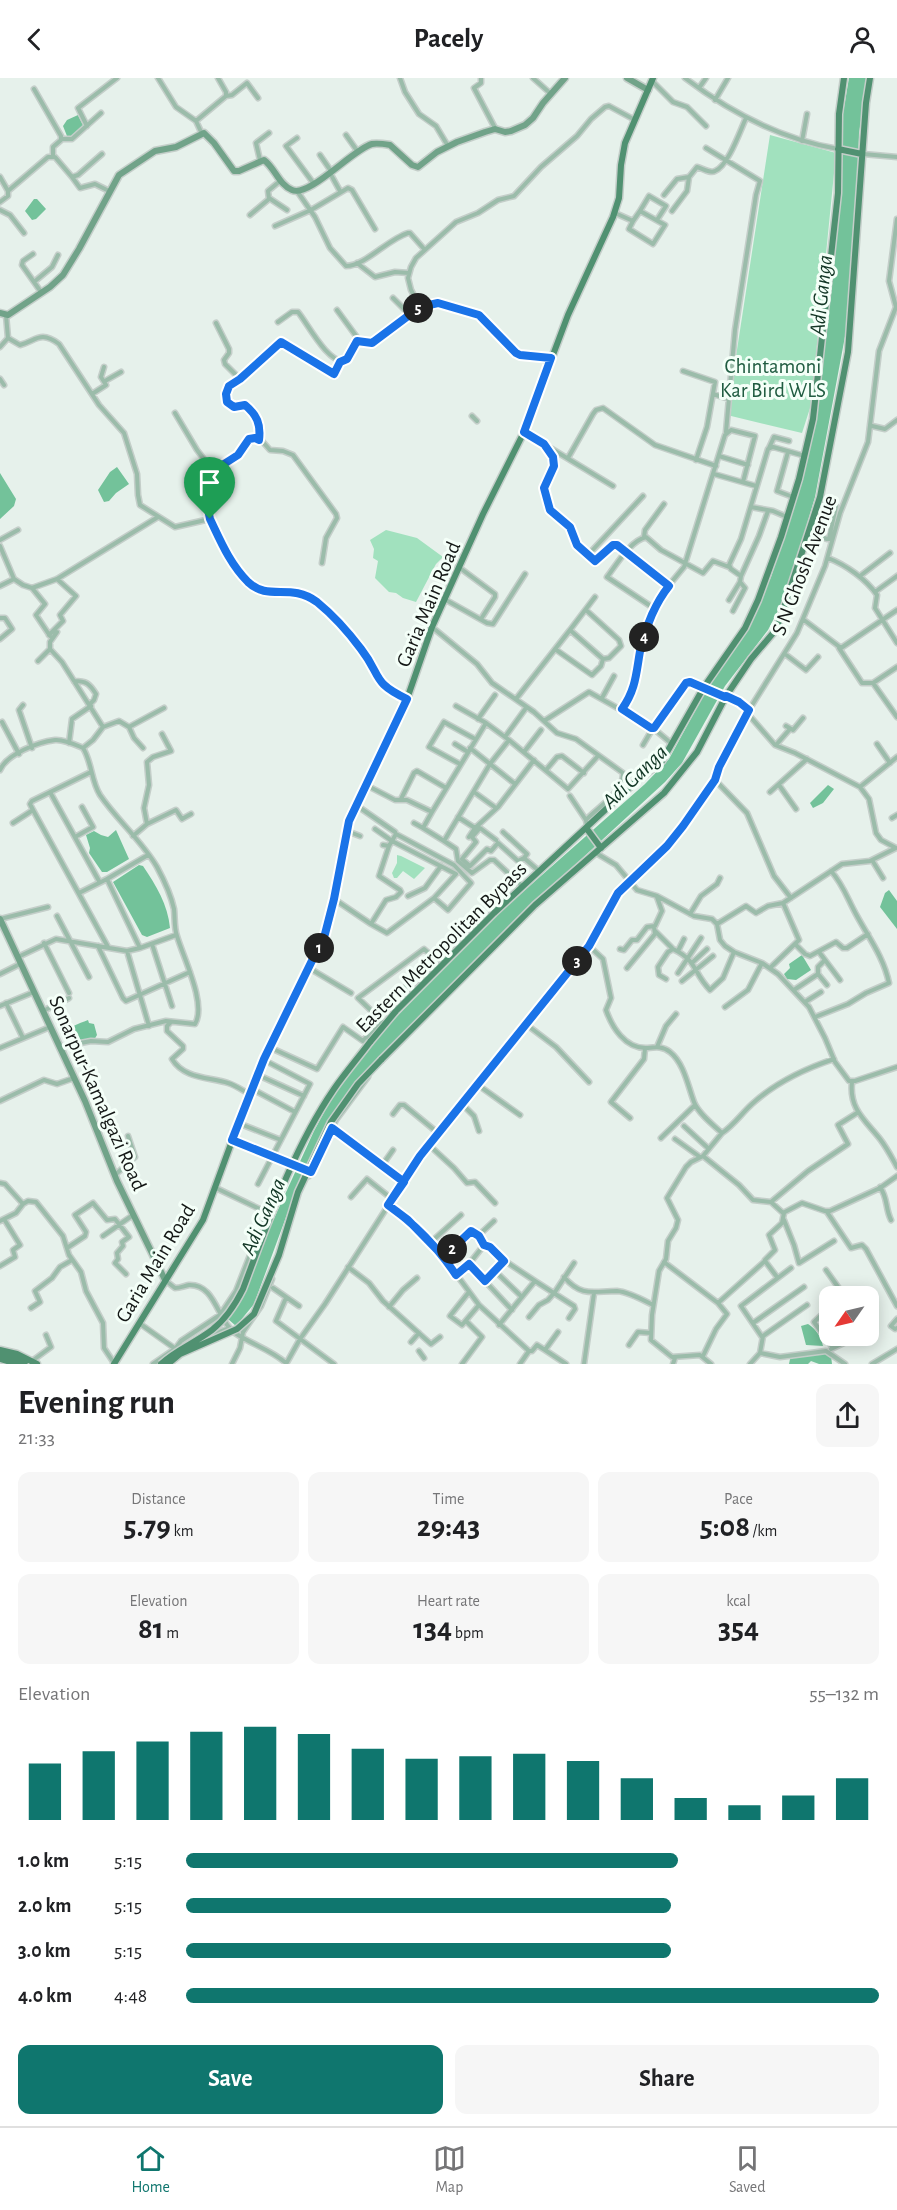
<!DOCTYPE html>
<meta charset="utf-8">
<style>
:root{--surface:#fff;--page:#f6f6f6;--text:#202124;--muted:#757577;--line:#e0e0e0;--accent:#0f766e}
body{margin:0;font-family:"Alegreya Sans",sans-serif;background:var(--page);color:var(--text);height:100vh;display:flex;flex-direction:column;font-size:22px;white-space:nowrap}
*{box-sizing:border-box;margin:0}
p{font-size:20px;color:var(--muted)}
.icon{flex:none;width:33px;height:33px;fill:none;stroke:currentColor;stroke-width:2;stroke-linecap:round;stroke-linejoin:round}
.map{position:relative;height:1286px;overflow:hidden}
.side{display:flex;flex-direction:column;background:var(--surface);flex:1}
.side>*{flex:none}
.needle{width:39px;rotate:236deg}
.fabs{position:absolute;left:819px;top:1208px;display:grid;gap:12px}
.fabs a{display:grid;place-items:center;width:60px;height:60px;border-radius:12px;background:var(--surface);box-shadow:0 3px 15px #0003;font-size:30px}
.pin{position:absolute;display:grid;place-items:center;width:51px;height:51px;color:#fff;margin:-62px -26px;border-radius:50% 50% 50% 0;rotate:-45deg;box-shadow:0 0 6px #0007}
.pin .icon{rotate:45deg}
.km{position:absolute;width:30px;height:30px;margin:-15px;border-radius:50%;background:#222;color:#fff;font-size:16px;line-height:30px;text-align:center}
.round{display:grid;place-items:center;flex:none;width:63px;height:63px;border-radius:12px;background:var(--page)}
.summary{display:flex;align-items:center;justify-content:space-between;height:102px;padding:0 18px}
h1{font-size:33px;font-weight:600;line-height:45px}
.figures{display:grid;grid-template-columns:repeat(3,1fr);gap:9px;height:102px;padding:6px 18px}
.figures div{display:grid;align-content:center;border-radius:12px;background:var(--page);text-align:center}
.figures b{font-size:30px;font-weight:600}
.figures small{font-size:16px;font-weight:400}
.figures p{font-size:16px}
.chart{height:168px;padding:12px 18px}
.chart p{display:flex;justify-content:space-between}
.chart svg{width:100%;height:108px;margin-top:6px;stroke:var(--accent);stroke-width:6}
.button{display:flex;gap:12px;margin-top:auto;padding:12px 18px}
.button a{flex:1;height:69px;border-radius:12px;background:var(--accent);color:#fff;font-size:24px;font-weight:600;line-height:69px;text-align:center}
.button a+a{background:var(--page);color:var(--text)}
ul{padding:0 18px;list-style:none;font-size:20px}
li{display:grid;grid-template-columns:96px 72px 1fr;align-items:center;height:45px}
li i{height:15px;border-radius:8px;background:var(--accent)}
header{display:flex;justify-content:space-between;align-items:center;height:78px;padding:0 18px;background:var(--surface);font-size:27px;font-weight:600}
.tabs{display:flex;justify-content:space-around;align-items:center;height:84px;border-top:2px solid var(--line);background:var(--surface);font-size:16px;color:var(--muted)}
.tabs a{display:grid;justify-items:center;gap:3px}
.tabs .active{color:var(--accent)}
.map>svg:first-child{display:block}
</style>
<header><svg class="icon" aria-label="back" viewBox="0 0 24 24"><path d="M15 5l-7 7 7 7"/></svg>Pacely<svg class="icon" aria-label="person" viewBox="0 0 24 24"><circle cx="12" cy="8" r="4"/><path d="M4 21q1-7 8-7t8 7"/></svg></header>
<div class="map">
<svg width="897" height="1286" viewBox="0 0 897 1286">
<rect width="100%" height="100%" fill="#e6f1eb"/>
<path fill="#a1e1be" d="M770,57L836,75L811,327L802,355L727,337Z
M386,452L417,460L443,479L436,486L416,524L403,520L396,515L389,514L375,500L378,483L373,480L374,471L370,462Z
M397,777L401,778L425,790L414,801L403,793L397,800H394L392,795L397,785Z"/>
<path fill="#73c29a" d="M849,0H868L859,55L857,114L846,253L815,419L787,515L768,552L725,608L682,685L665,704L539,820L377,982L326,1050L296,1112L254,1226L236,1248L228,1241L314,1053L336,1012L372,964L491,842L645,706L669,681L708,609L749,548L771,499L798,415L816,337L843,69L842,41Z
M78,37L83,47V52L72,60L67,58L63,48L67,42Z
M34,121H37L46,131L36,141L32,142L25,133Z
M117,389L129,406L116,415L109,423L104,424L98,412L110,394Z
M0,395L16,421L14,428L0,441Z
M828,707L834,711L823,725L813,730L810,725Z
M116,752L129,781L107,794H102L89,775L90,770L86,757L94,753L101,757L108,759Z
M139,787L143,788C156,807 168,827 170,850L147,859L142,857L113,804Z
M889,812L897,823V851L880,829L885,815Z
M802,877L811,892L796,902L787,901L784,896L790,890L789,886Z
M88,942L89,945L94,946L97,957L94,962L67,966L64,958C69,948 78,946 88,942Z
M808,1246C816,1251 821,1259 823,1268L806,1267L801,1248Z
M825,1275L831,1278L832,1286H819L811,1283L808,1286H789L790,1281L804,1277Z"/>
<g fill="none" stroke-linecap="round" stroke-linejoin="round">
<defs>
<path id="street" d="M158,0L176,29L196,43
M400,0L405,14L419,36L436,48L448,68
M481,0V5L474,10L495,50
M533,0L551,16
M685,0C731,35 780,61 838,71
M652,3L673,24L687,29L706,48
M699,10L706,0
M34,11L61,58V62L53,69V78
M226,18L232,17L247,5L258,20
M715,22L728,0
M87,48L78,30L117,0
M202,56L196,43L226,18V14L218,0
M346,57L358,74
M297,60L286,68L314,106
M61,61H72L101,35
M802,63L807,36
M706,70L760,103L756,117L735,252L726,354
M863,76L897,79
M320,77L331,93
M260,82L256,65L269,55
M330,95L340,113
M0,99L8,113V118L0,124
M72,99L80,110L95,106L109,113
M8,113L48,79H55L72,99L78,97L102,76
M297,113L315,139L330,170L346,188C365,188 388,161 408,155H410L425,172
M664,117L677,101L689,99L697,89C702,90 710,96 715,93C728,88 740,53 746,40
M269,120L287,132
M0,132L10,137L24,155
M672,133L687,113L689,99
M615,135L633,143L629,151L653,166L665,147L640,133L649,118L666,128L657,142
M250,137L269,121L268,113L280,103
M633,143L640,133
M275,148L311,132L348,110L352,112L375,151
M33,176L23,183L22,187L41,214
M357,185L375,199L395,194L409,195
M34,204L52,189L58,177
M393,220L409,236
M420,229L438,225L479,237L516,275L520,277L551,280
M337,232L359,262
M278,244L292,234H298C308,246 328,286 345,283L357,263L372,265L420,229L411,212L408,200L411,189L416,180L456,144L478,135L498,122L514,118L541,89L577,58L591,41L605,29L609,28L635,42
M216,245L229,271V275L224,282L225,286L240,301
M8,260L20,267C36,263 40,252 59,266L99,327L124,355L137,396L138,417L140,427L175,449L210,441
M0,269L8,260L6,237
M683,293L715,304L707,349L696,382
M0,301L4,307
M105,303L121,294
M92,316L106,307L101,299L104,289
M713,316L729,321
M175,335L197,372L213,393
M472,338L477,343
M872,348L885,351L897,342
M524,354L613,408
M259,362C261,346 257,337 245,327L234,329L227,324L226,316L229,307L240,301L281,264L334,296L340,284
M544,366L554,384L545,406L547,425L554,437L572,451L575,463L580,470L595,483L613,467H617L669,508
M769,370L774,359L789,363
M788,374L777,413L793,419
M719,378L748,387
M568,380L593,336L596,332L603,330L655,367L716,388
M714,396L756,408
M751,429L773,433L787,439
M809,455L827,461H829L836,428L825,424L815,457
M644,459L645,452L664,426
M0,462L18,452
M0,468L14,501L23,507L32,510L57,501L158,439
M588,477L643,418
M828,480C846,487 866,501 877,517L875,530L897,565
M322,485L326,460L337,440L336,436L293,377L283,373L270,372L262,363L252,360C246,364 244,372 238,377C226,388 209,391 205,408C198,433 238,503 261,513C267,516 273,514 279,513C295,512 309,517 321,528C335,541 350,556 362,572C382,599 372,604 407,621
M460,490L495,516V519L481,541
M741,498L759,458L768,433
M860,498L890,475
M0,508L14,501
M32,510L45,526L36,537L50,558
M875,514L897,498
M446,522L487,545L493,546L525,496
M729,522L740,504
M655,531L607,499C617,486 630,463 646,459L661,472L703,495L713,483L729,489
M586,532L619,562L621,568L609,580L603,581
M733,533L745,510L740,504L741,498L731,491L729,487L741,461L768,371L773,369L805,378
M0,540H5L12,551L0,561
M804,542L841,570L897,532
M432,549L477,586L492,605L534,634L557,655L576,661L623,695C624,714 598,729 586,742L587,748
M570,552L595,519
M57,554L50,564V571L62,584L103,649
M49,557L63,543L60,537L76,518L57,501
M839,570L862,605H873L897,639
M555,571L592,597L601,588L603,581
M785,576L806,592L818,579
M38,583L50,571
M74,603C86,603 89,605 96,616L94,622L90,626
M873,605L897,589
M726,618L739,623L749,632
M602,620L614,598
M516,621L570,552L603,581
M23,627L19,632L32,670
M456,628L486,645
M622,631L634,611L643,561L654,534L665,512L684,489L725,357L731,352L755,358L743,404
M748,636L775,667L795,675L860,709L897,679
M478,641L495,617
M544,643L589,614L653,650L668,633L686,605L690,604L704,609
M2,644L19,676
M786,648L793,652L803,640
M129,649L134,660L143,670
M505,659L526,630
M509,662L568,711L598,678
M69,665L72,641L91,628
M455,666L468,674
M877,666L890,685
M643,667L653,650L672,666
M776,667L790,651
M83,670L93,662L103,649L119,643L129,649L164,630
M470,670L515,706
M524,674L541,652
M460,686L429,669L444,644L475,661
M0,692C7,676 38,664 55,662C64,661 76,667 83,670C92,684 91,703 100,717C117,742 142,763 157,789C164,802 171,817 174,831C175,840 174,850 177,858C183,879 207,926 195,946L166,943L134,951L108,964L91,963L60,969
M546,692L557,679L562,678L584,695
M715,702L747,735L774,798L791,820
M366,707L395,722H407L432,734L486,645L509,662L490,686L444,763L423,750L432,734
M779,707L796,731
M50,714L99,803
M474,714L496,730
M770,714L807,681
M570,718L586,742
M401,721L414,695L417,693L446,710
M356,727L395,754
M33,732L30,726L32,723L91,694
M458,739L475,750L469,759
M892,740L897,737
M13,745L33,732L108,869
M414,745L423,750
M147,746L176,732L182,741L191,736
M475,750L498,729L534,682
M375,751L392,763L456,796L434,820
M347,753L360,758
M503,754L527,776L524,780
M133,758L147,746L144,730L149,707L147,684L153,679L171,673L162,656
M75,759L93,749L82,729
M496,762L480,750L472,759L476,764L462,781L470,788L487,771L491,773L498,765L518,783L524,780L539,793
M444,763L456,771L458,783L472,795L490,782H494L522,808
M383,767L389,768L396,756L454,787L471,805L448,832L434,820L387,855L371,846L386,822L396,819L401,814L400,812L379,798L389,768
M596,775L616,787L637,812L657,818L694,838L712,841L717,846L720,862L725,868L734,874L762,885L778,896L809,929L825,960L835,984L849,1003H855L897,989
M872,782L883,800
M107,801L148,777
M79,815L107,801L140,870
M408,818L425,810L441,788
M334,821L371,846
M783,825L842,786L870,783L896,770L881,762L876,755L869,721L860,709
M690,836L701,818L717,806L720,800
M57,838L89,899
M0,841L48,829
M717,846L746,828L756,835L768,828L783,825L799,862L770,890
M655,853L672,870
M44,865L69,915
M152,866L172,928
M795,866L805,876L810,878L836,864L843,870H847L868,856
M98,868L123,920L126,923L190,894
M589,868L603,881L611,920L606,932C612,949 625,971 647,970C656,969 663,968 670,974C684,985 688,1008 694,1024C698,1035 713,1047 722,1055C733,1048 742,1035 752,1026C775,1005 804,991 834,981
M620,871L624,872L632,862H637L647,849L655,848L662,833L657,819
M127,873L149,948
M678,873L684,861
M819,874L840,902
M18,879L56,861L127,873L140,870L176,857
M434,880L447,882
M693,884L707,871
M309,890L351,915
M627,890L655,856L654,849
M678,895L701,860
M0,896L20,886
M818,896L827,907
M666,901L659,897L658,889L668,874L673,871C698,883 693,895 710,912L723,900L734,874
M682,903L713,878
M794,912L818,896V889L825,882
M805,924L821,914
M6,925L23,960
M0,928L34,914
M725,929L748,912L762,885
M43,933L69,920
M815,939L848,926L866,915L889,905C884,880 869,860 857,838C848,822 843,806 831,793
M171,944L167,948V953L183,968V971L172,981C184,1001 209,999 228,1005C235,1007 242,1012 249,1016
M527,947L556,969L589,1004
M657,969L666,948L676,936
M0,970L50,949
M271,970L317,991L343,949L363,963L381,942L358,920L424,871L434,880L433,885L376,935
M258,997L304,1018
M852,1004C849,1031 865,1042 880,1061C887,1070 892,1080 897,1089
M478,1007L520,1037
M252,1011L295,1034
M0,1023L44,1002L57,1006L74,1000
M462,1026L474,1038L479,1053
M393,1036L400,1027H404L438,1055
M630,1040L611,1024L644,981L645,970
M238,1045L281,1062
M684,1048L709,1071
M332,1050L403,1104
M661,1060L695,1027
M675,1061L700,1079
M232,1062L309,1093
M429,1067L454,1090L467,1105L475,1104L495,1125
M703,1078L739,1107L753,1122L771,1124L783,1135L802,1125L825,1133H830L880,1110L897,1098
M381,1089L393,1072
M115,1097L135,1079L128,1058
M309,1098L336,1042L368,999
M0,1105L5,1106L23,1126L28,1123L36,1124L63,1158L69,1177L81,1194L86,1213L103,1245L104,1270L114,1285
M258,1106L310,1006L264,982
M880,1109C888,1120 885,1130 891,1142
M216,1110L268,1135
M351,1119L367,1101L392,1121
M771,1124L808,1093L848,1066L838,1047L857,1035
M388,1127L408,1142L439,1173L479,1227L529,1273H532L537,1267L545,1272
M827,1134L851,1170L862,1167L866,1171L897,1228
M784,1142L794,1167L799,1185L834,1163
M0,1143L16,1135L23,1126
M103,1158L133,1137
M431,1164L461,1137
M484,1167L490,1169L504,1183
M67,1170L85,1158L86,1154L75,1137L93,1125L107,1142L115,1141L129,1159L122,1164L123,1168L117,1175L118,1181L115,1185L126,1196
M444,1178L471,1153L479,1158
M765,1182L775,1172L769,1157L782,1145L784,1135
M664,1184L718,1225
M469,1186L484,1167L479,1157L494,1143
M0,1188L15,1179L13,1172L20,1167L4,1141
M348,1189L369,1205L383,1223L431,1266L440,1259
M826,1192L843,1216L842,1218
M495,1193L522,1219
M456,1197L470,1186L485,1203
M564,1199C582,1220 594,1213 617,1213C629,1214 643,1222 653,1227
M166,1203L175,1210C180,1210 184,1208 189,1207C216,1206 217,1243 235,1255C251,1266 271,1272 286,1285
M535,1203L574,1228L575,1231L569,1240
M273,1210L299,1228
M469,1214L450,1238L462,1247L479,1227
M286,1220L276,1243L334,1286
M389,1229L403,1212L417,1200
M830,1229L814,1244L833,1270
M31,1230L40,1224L35,1213L52,1200L60,1189L72,1182
M529,1239L539,1227L548,1222L555,1214L574,1185
M897,1241L891,1248L895,1251L897,1250
M139,1245L177,1272
M753,1245L804,1209
M499,1247L535,1203L505,1183L485,1203L512,1232
M558,1254L545,1272L566,1286
M762,1259L741,1228L791,1190
M204,1260L229,1250
M411,1264L419,1255
M629,1267L638,1254L651,1255
M831,1271L848,1263
M419,1273L424,1280
M760,1275L763,1258L807,1227
M703,1278L716,1251L727,1236L718,1225L765,1183L777,1199
M32,1283L51,1269L46,1257
M153,1286L175,1271L181,1263L220,1237L236,1213L254,1167L274,1122
M232,1286L240,1270L243,1254L261,1228L272,1201
M286,1286L300,1261L325,1226L420,1078L589,868L618,815L667,768L715,702L719,689L749,632L797,555L825,488L840,435L868,364L879,273L896,229L889,203L897,141
M462,1286L482,1259L466,1243
M520,1286L529,1273
M584,1286L594,1215
M673,1286L675,1280
M711,1286L700,1277L672,1279L651,1262L652,1237L659,1193L666,1181L668,1163L676,1150L678,1142L667,1120L686,1089L691,1084L703,1078L722,1055
M750,1286L760,1275L780,1279L826,1273L845,1286
M872,1286L897,1271"/>
<path id="secondary" d="M627,0L648,12
M0,235L8,237L50,209L63,197L79,171L119,97L155,73L176,69L204,55L214,65L234,93H239L264,82C275,90 279,107 292,112C309,120 353,71 372,66C377,65 384,66 390,67L412,87L418,89L437,74L457,64L485,54L495,51L505,54L511,53L525,47L533,40L543,25L565,0
M0,841L85,1023L117,1103L165,1202"/>
<path id="primary" d="M838,71L862,76
M704,609L725,619
M587,751L601,770
M370,964L396,933L494,835L632,707L662,683L704,609L745,550L758,522L781,459L799,401L813,341L838,115L839,36L844,0
M381,982L535,827L664,715L697,674L726,618L751,581L774,554L781,539L820,419L848,274L866,25L870,0
M0,1272L17,1276L37,1286
M0,1276L25,1284
M0,1281L18,1286
M114,1286L203,1142L254,1003L318,872L330,839L349,743L407,621L432,549L483,436L524,354L568,237L613,139L619,120L621,87L625,65L653,0"/>
</defs>
<use href="#street" stroke="#c4cec9" stroke-width="7"/>
<use href="#secondary" stroke="#c4cec9" stroke-width="9"/>
<use href="#primary" stroke="#c4cec9" stroke-width="9"/>
<use href="#street" stroke="#9bbcaa" stroke-width="4"/>
<use href="#secondary" stroke="#71a389" stroke-width="6"/>
<use href="#primary" stroke="#509171" stroke-width="6"/>
<defs>
<path id="primary-bridge" d="M161,1286C176,1272 195,1265 212,1252C226,1241 235,1227 243,1211C268,1144 293,1071 334,1011C345,995 358,980 370,964
M168,1286L180,1276L237,1251L254,1236L279,1177L298,1114L331,1044L358,1006L381,982"/>
</defs>
<use href="#primary-bridge" stroke="#c4cec9" stroke-width="9" stroke-linecap="butt"/>
<use href="#primary-bridge" stroke="#509171" stroke-width="6"/>
</g>
<g fill="none" stroke-linecap="round" stroke-linejoin="round">
<defs>
<path id="route" d="M210,441C221,464 230,486 248,504C269,524 290,504 317,524C333,537 349,555 361,571C382,598 371,604 407,621L349,743L334,821L325,856L264,981L232,1062L311,1094L332,1050L404,1104L388,1127L408,1142L444,1179L471,1153L479,1158L484,1167L490,1169L504,1183L485,1203L469,1186L456,1197C438,1170 415,1146 388,1127L420,1078L589,868L618,815L667,768L683,748L715,702L719,689L749,632L739,624L726,618L725,619L690,604L686,605L654,650H651L622,631C637,610 636,593 641,568C646,548 656,524 669,508L617,467H613L595,483L577,467L570,449L550,432L544,410L554,388L553,379L544,366L524,354L551,280L520,277L516,275L479,237L438,225L420,229L372,265L357,263L347,281L340,284L334,296L281,264L240,301L229,308L226,316L227,324L234,329L245,327C257,337 261,346 259,362L255,360L249,361L238,377L213,393L207,403L204,412L210,441"/>
</defs>
<use href="#route" stroke="#fff" stroke-width="12"/>
<use href="#route" stroke="#1a73e8" stroke-width="8"/>
</g>
<g text-anchor="middle" stroke-width="6" stroke-linejoin="round" paint-order="stroke">
<g font-size="21" fill="#205c41" stroke="#f4fff8">
<text x="773" y="295">Chintamoni<tspan x="773" dy="24">Kar Bird WLS</tspan></text>
</g>
<g font-size="21" fill="#131715" stroke="#f4fff8">
<text transform="translate(804 487) rotate(-69)" y="7">S N Ghosh Avenue</text>
<text transform="translate(428 526) rotate(-67)" y="7">Garia Main Road</text>
<text transform="translate(441 869) rotate(-45)" y="7">Eastern Metropolitan Bypass</text>
<text transform="translate(98 1015) rotate(66)" y="7">Sonarpur-Kamalgazi Road</text>
<text transform="translate(155 1185) rotate(-59)" y="7">Garia Main Road</text>
</g>
<g font-size="22" font-style="italic" fill="#113524" stroke="#f4fff8">
<text transform="translate(820 217) rotate(-84)" y="8">Adi Ganga</text>
<text transform="translate(634 698) rotate(-44)" y="8">Adi Ganga</text>
<text transform="translate(262 1138) rotate(-66)" y="8">Adi Ganga</text>
</g>
</g>
</svg>
<div class="fabs">
<a><svg class="needle" viewBox="-14 -14 28 28"><path d="M0-13l5 13h-10z" fill="#e53935"/><path d="M0 13l5-13h-10z" fill="#757577"/></svg></a>
</div>
<div class="pin" style="left:210px;top:441px;background:#1e9e55"><svg class="icon" aria-label="arrive" viewBox="0 0 24 24"><path d="M6 21V4h12l-3 4 3 4H6"/></svg></div>
<b class="km" style="left:319px;top:870px">1</b>
<b class="km" style="left:452px;top:1171px">2</b>
<b class="km" style="left:577px;top:883px">3</b>
<b class="km" style="left:644px;top:559px">4</b>
<b class="km" style="left:418px;top:230px">5</b>
</div>
<section class="side">
<div class="summary"><div><h1>Evening run</h1><p>21:33</p></div><a class="round"><svg class="icon" aria-label="share" viewBox="0 0 24 24"><path d="M12 15V3M7 8l5-5 5 5M5 13v7h14v-7"/></svg></a></div>
<div class="figures">
<div><p>Distance</p><b>5.79<small> km</small></b></div>
<div><p>Time</p><b>29:43</b></div>
<div><p>Pace</p><b>5:08<small> /km</small></b></div>
</div>
<div class="figures">
<div><p>Elevation</p><b>81<small> m</small></b></div>
<div><p>Heart rate</p><b>134<small> bpm</small></b></div>
<div><p>kcal</p><b>354</b></div>
</div>
<div class="chart"><p><span>Elevation</span>55–132 m</p>
<svg viewBox="0 0 160 44" preserveAspectRatio="none"><path d="M5 44V21M15 44V16M25 44V12M35 44V8M45 44V6M55 44V9M65 44V15M75 44V19M85 44V18M95 44V17M105 44V20M115 44V27M125 44V35M135 44V38M145 44V34M155 44V27"/></svg>
</div>
<ul>
<li><b>1.0 km</b>5:15<i style="width:71%"></i></li>
<li><b>2.0 km</b>5:15<i style="width:70%"></i></li>
<li><b>3.0 km</b>5:15<i style="width:70%"></i></li>
<li><b>4.0 km</b>4:48<i style="width:100%"></i></li>
</ul>
<div class="button"><a>Save</a><a>Share</a></div>
</section>
<nav class="tabs">
<a class="active"><svg class="icon" aria-label="home" viewBox="0 0 24 24"><path d="M3 11l9-7 9 7M6 9v11h12V9"/></svg>Home</a>
<a><svg class="icon" aria-label="map" viewBox="0 0 24 24"><path d="M3 6l6-2 6 2 6-2v14l-6 2-6-2-6 2zM9 4v14M15 6v14"/></svg>Map</a>
<a><svg class="icon" aria-label="saved" viewBox="0 0 24 24"><path d="M7 4h10v16l-5-4-5 4z"/></svg>Saved</a>
</nav>
